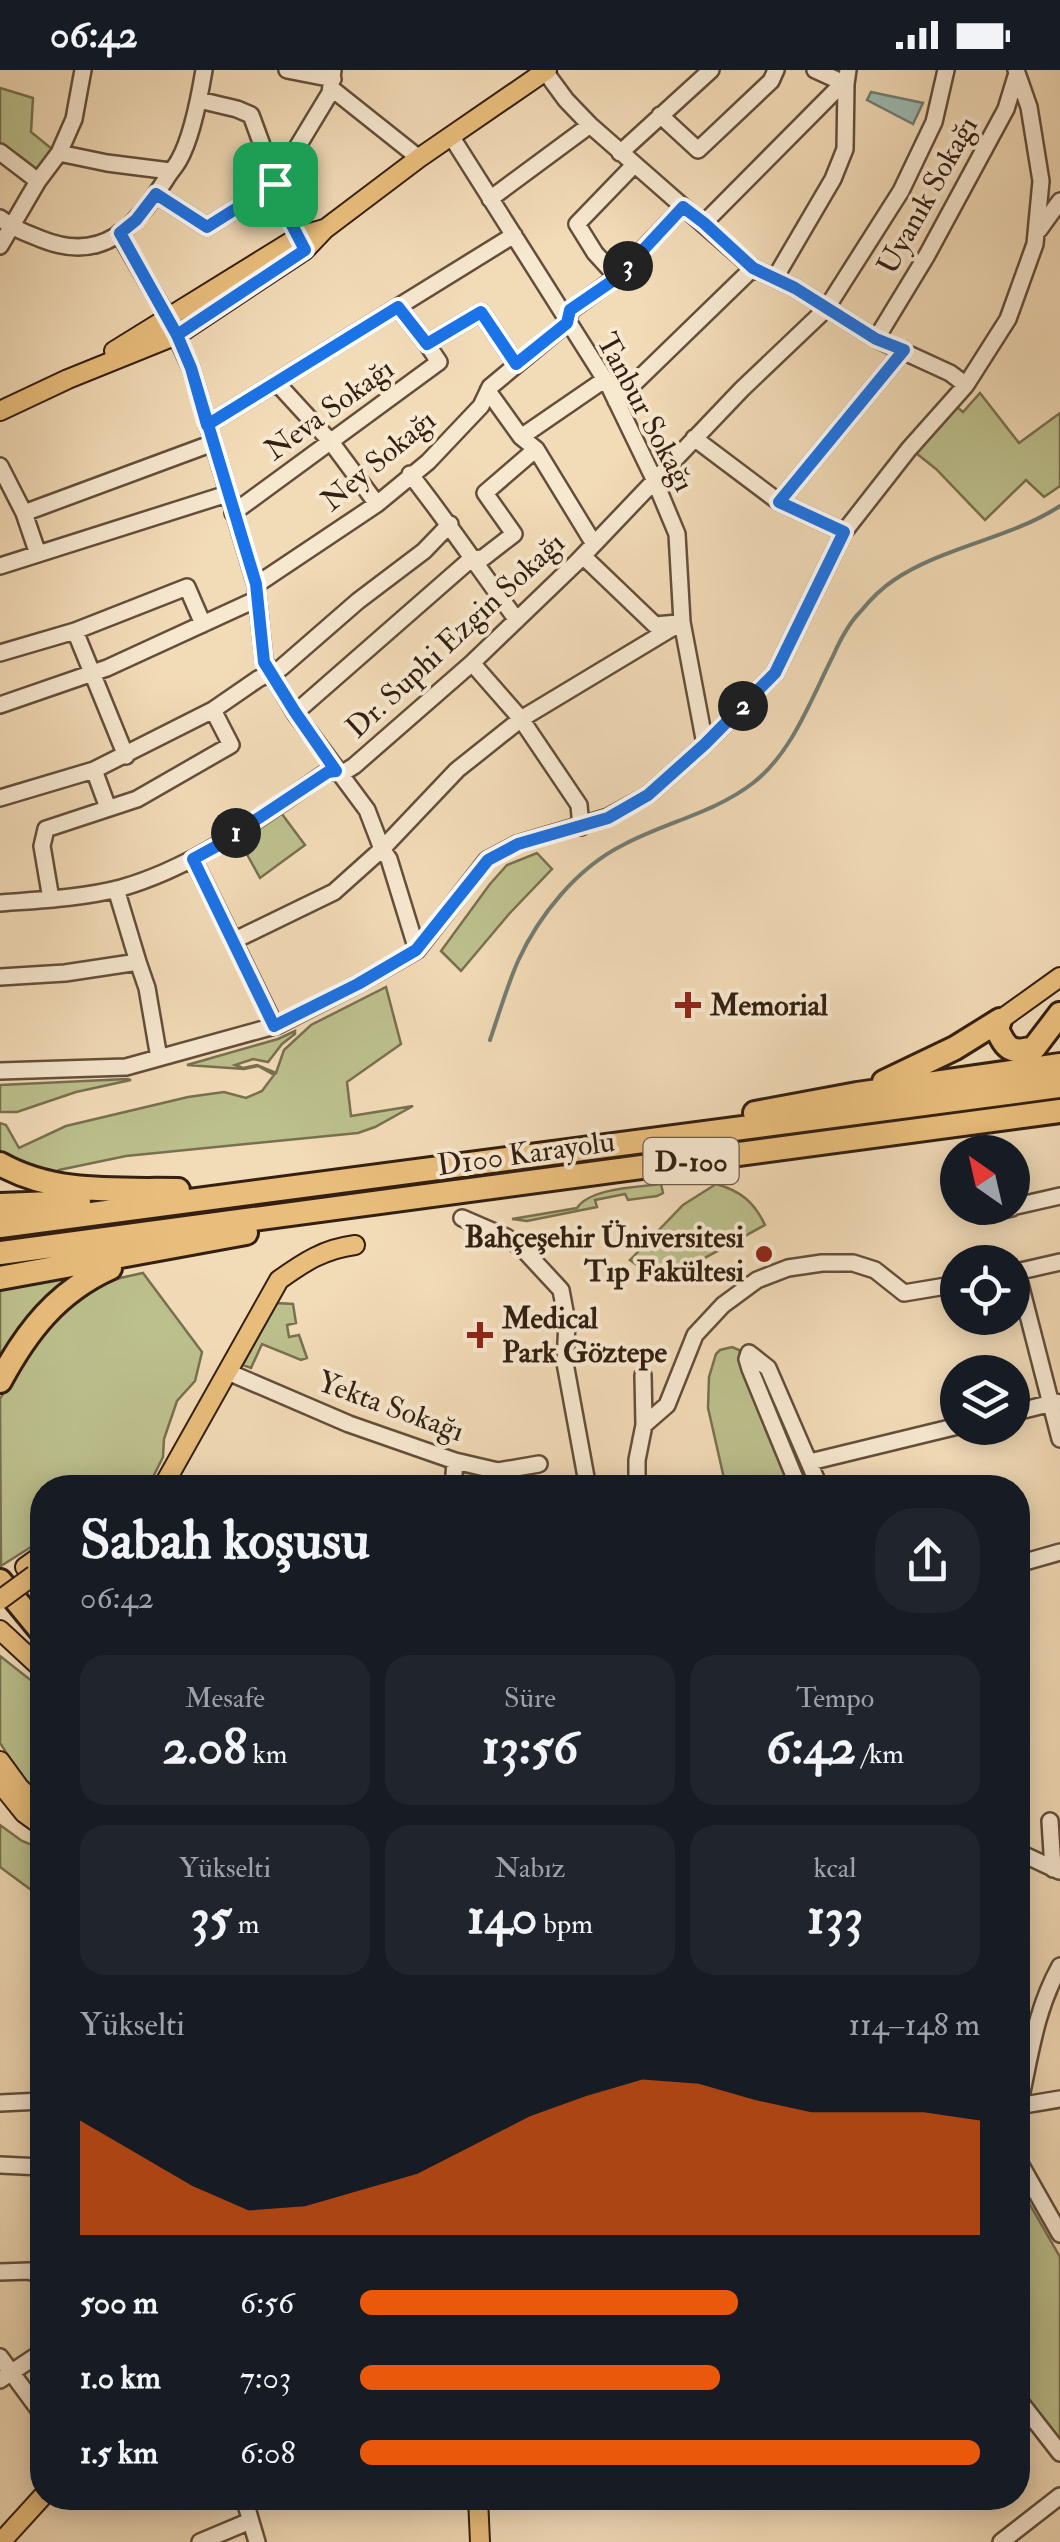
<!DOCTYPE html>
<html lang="tr">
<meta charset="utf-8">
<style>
:root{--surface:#171b24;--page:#20242c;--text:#f1f3f6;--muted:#9ea1a6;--accent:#ea580c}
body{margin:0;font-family:"IM FELL Double Pica",serif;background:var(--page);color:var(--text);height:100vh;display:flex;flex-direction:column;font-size:38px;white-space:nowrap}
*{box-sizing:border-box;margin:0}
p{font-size:32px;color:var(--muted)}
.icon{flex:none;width:55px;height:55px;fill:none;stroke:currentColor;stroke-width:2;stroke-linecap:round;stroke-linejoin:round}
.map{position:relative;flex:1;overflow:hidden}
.sheet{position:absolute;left:30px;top:1405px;width:1000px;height:1035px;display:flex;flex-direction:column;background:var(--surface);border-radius:40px;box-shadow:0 5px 25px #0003}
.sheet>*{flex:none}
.needle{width:65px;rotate:326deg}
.fabs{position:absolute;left:940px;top:1065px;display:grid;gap:20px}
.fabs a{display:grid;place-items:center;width:90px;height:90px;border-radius:50%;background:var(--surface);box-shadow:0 5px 25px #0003;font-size:50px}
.pin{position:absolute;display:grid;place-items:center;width:85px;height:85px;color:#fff;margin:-42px;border-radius:20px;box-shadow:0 5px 15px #0006}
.km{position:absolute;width:50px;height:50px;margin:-25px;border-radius:50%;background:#222;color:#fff;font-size:28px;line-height:50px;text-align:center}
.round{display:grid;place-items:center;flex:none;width:105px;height:105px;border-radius:40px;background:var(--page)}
.summary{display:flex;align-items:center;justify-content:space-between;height:170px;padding:0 50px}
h1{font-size:55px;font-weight:700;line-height:75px}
.stats{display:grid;grid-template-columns:repeat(3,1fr);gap:15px;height:170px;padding:10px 50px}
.stats div{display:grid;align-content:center;border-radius:25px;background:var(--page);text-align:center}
.stats b{font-size:50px;font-weight:700}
.stats small{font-size:28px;font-weight:400}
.stats p{font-size:28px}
.chart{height:280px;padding:20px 50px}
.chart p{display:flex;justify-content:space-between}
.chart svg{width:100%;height:180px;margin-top:10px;fill:var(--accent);opacity:.7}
ul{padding:0 50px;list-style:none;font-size:32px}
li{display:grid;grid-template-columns:160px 120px 1fr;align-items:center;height:75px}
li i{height:25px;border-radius:12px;background:var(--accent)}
.status{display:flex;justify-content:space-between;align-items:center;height:70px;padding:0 50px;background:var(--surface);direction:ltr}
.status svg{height:28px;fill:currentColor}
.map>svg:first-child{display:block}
</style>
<div class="status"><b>06:42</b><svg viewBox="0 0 49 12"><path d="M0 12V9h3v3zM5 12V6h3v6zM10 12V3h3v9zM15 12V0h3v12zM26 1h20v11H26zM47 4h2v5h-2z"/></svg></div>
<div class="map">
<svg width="1060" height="2472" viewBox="0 0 1060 2472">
<rect width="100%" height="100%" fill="#f2dbb7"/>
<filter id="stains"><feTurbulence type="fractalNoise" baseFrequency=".002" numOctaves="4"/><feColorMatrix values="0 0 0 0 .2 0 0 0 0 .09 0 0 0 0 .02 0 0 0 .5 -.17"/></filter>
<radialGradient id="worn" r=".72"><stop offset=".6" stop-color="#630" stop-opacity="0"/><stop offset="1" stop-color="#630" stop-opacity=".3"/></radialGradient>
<path fill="#bcc08d" stroke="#787050" stroke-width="2.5" d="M0,18L33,28L31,62L52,79L34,103L0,77Z
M980,323L1019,373L1060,343V416L1044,427L1026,410L985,450L936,399L916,383L957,337L963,342Z
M279,740L305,775L260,808L238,768Z
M537,783L552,799L509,844L461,901L441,881L490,814L507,795Z
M386,917L401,974L347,1012L351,1046L413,1036L375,1057L358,1063L126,1086L59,1100L42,1109L0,1092V1053L6,1055L19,1078L66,1056L188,1027L224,1022L246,1028L262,1021L274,1005L258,996L244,999L187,995L278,969L295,961V964L282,974L268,992L253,989L235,995L243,998L257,995L276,1003L284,980L311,955Z
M127,1009L131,1010L76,1022L17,1042H0V1015Z
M661,1114L663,1123L657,1126L628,1130L625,1124L595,1130L597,1137L527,1151L512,1149L577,1138C590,1118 638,1117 661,1114Z
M716,1114C741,1121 754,1132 765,1155L661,1212L630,1190L683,1135Z
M143,1203L202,1282L195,1311L177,1331L164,1369L163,1387L148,1417L42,1418V1470L1,1496L0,1329L31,1275L52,1252L99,1216L120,1208Z
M73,1204L46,1232L0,1301V1220Z
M276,1233L293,1234L296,1253L287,1255L289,1267L299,1265L307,1288L301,1290L262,1274L251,1298L243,1295Z
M732,1277L739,1280L791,1417H726L708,1338L709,1307L716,1284L720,1280Z
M464,1397L498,1405L523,1406L529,1417L457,1418L459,1405Z
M0,1586L42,1619V1731L33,1724L0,1673Z
M0,1755L22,1771L42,1779V1828L0,1797Z
M1018,2114L1060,2187V2369L1018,2316Z"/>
<path fill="#9cbab3" stroke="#727c73" stroke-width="2.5" d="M871,22L923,33L913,54L867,30Z"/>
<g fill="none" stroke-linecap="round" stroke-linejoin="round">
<path stroke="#727c73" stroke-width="4" d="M490,970C499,944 507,916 518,891C539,845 577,798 623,775C666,752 714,743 753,713C792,683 811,629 833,586C840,570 849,553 861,541C870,530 882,518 894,510C945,476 1009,469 1060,436"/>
<defs>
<path id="minor" d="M287,0L333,9
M544,0L566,30L590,55L753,198L795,218L876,269L950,303L966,315
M331,18L419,88
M199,30L237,39L251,45L266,86L277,123L304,176
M660,45L698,80L771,11L776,0
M451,66L609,316L654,409L677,464L682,552L705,674
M0,82L38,111
M59,83L107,93L170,101
M620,83L711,0
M156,124L207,157L275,114L330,23L333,0
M490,129L590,55
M0,148C12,158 26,163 41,169C103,194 135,157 166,109C170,102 176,96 179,90C191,69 200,24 204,0
M704,153L836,20L846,14L848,0
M1039,160L1060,131
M119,163L168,248L191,298L256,515L264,591L295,643L367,740L382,779L389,789L417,880
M0,176L38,111L59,83L74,49L83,0
M617,207L595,183L577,154L634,95
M775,208L833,109L845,79L846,14L815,0
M398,237L427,274L481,242L516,294
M876,269L927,185L1006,39L1017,3
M276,312L331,372L377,434
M488,321L521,367L536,379L594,474
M616,331L753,198
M207,355L514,165
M521,367L604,310
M694,368L779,432L844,462
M0,396L24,443L38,484
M410,404C448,452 481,502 517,550
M779,432L904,280
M24,443L213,373
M233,443L439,292L427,274
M583,486L655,555L678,553
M0,496L227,424
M256,515L377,434L428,392L481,336L490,317L567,253L571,240L617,207L683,137
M75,561L126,686
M0,583L75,561L187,517L203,554
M472,593L521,649L579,735L581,757
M0,635L107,598L257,529
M295,643L471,489L483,488L514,464L485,423L536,379
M94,700L108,738
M0,728L94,700L213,640L258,609L281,598L358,531L424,481L450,454
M193,789L275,956
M51,829L42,776L46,759L137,729L231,675L213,640
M0,833C40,830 83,828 121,818C198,796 262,746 327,702L346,701L354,696L472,593L577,492L742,319L826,239L901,121L934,52L946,0
M233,871L334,822L382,779L457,700L521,649L682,552
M138,892L147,918L159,988
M0,907L65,903L138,892L116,819
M0,1001L126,997L278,955L358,914L417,880L487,790L517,774L608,747L648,725L705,674L775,603L844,462L909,379L966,315L1008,249L1035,174L1041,111L1029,37L1016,0
M1012,1137L1060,1126
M980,1145L1012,1138
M462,1148L506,1167L523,1179L561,1220L567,1252L565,1293L588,1418
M1017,1202L1060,1369
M1012,1203L1060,1192
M228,1302L349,1354L455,1391L498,1401L539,1394
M1012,1343L1056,1332
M644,1355L667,1335L695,1265L723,1235L757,1210L788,1198L822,1193H853L875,1200L904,1223L958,1214
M810,1392L958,1356
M453,1418L455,1391
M637,1418V1390L644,1355L643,1305
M799,1418L750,1299L747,1289L749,1283L768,1298L820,1418
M1018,1494L1060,1482
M1050,1751L1053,1799
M1018,1782L1059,1801
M1018,1952L1032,1970
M0,2033L42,2031
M1018,2036L1060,2029
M1018,2040C1030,1989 1034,1943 1060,1896
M1018,2090L1060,2164
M0,2095L42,2097
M0,2202L29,2201L42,2206
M0,2287L42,2344
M0,2310L42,2282
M1018,2329L1060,2383
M244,2428L257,2472
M200,2472L250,2451
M1001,2472L1060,2426"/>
<path id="major" d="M114,281L300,166L324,159
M0,341L68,309L177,265L305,180L325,159L419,88L547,0
M1000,950L1060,907
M162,1418L279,1210C304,1192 324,1179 355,1175
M25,1497L42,1485
M0,1560L42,1599
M0,1691L19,1717L42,1740
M0,1713L24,1743L42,1756
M478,2428L480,2472
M1,2472L42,2427"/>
<path id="highway" d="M1000,950L997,959C1006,979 1011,984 1034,978L1060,944
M884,1012L955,978L1000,950
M755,1043L857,1024L1060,995
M0,1094C55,1125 117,1119 178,1120
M0,1135L79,1132
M0,1156L1060,1016
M0,1183L1060,1041
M0,1208L246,1163
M0,1311C27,1261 57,1222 110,1198
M0,1511L42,1562"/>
</defs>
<use href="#minor" stroke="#644e3b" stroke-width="20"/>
<use href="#major" stroke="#341f12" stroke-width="22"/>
<use href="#highway" stroke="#341f12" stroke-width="28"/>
<use href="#minor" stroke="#f7e8d0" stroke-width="15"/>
<use href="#major" stroke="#e9be7c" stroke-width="18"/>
<use href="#highway" stroke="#e9be7c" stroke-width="22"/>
<defs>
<path id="major-bridge" d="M0,1530L34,1505"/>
</defs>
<use href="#major-bridge" stroke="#341f12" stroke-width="22" stroke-linecap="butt"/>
<use href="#major-bridge" stroke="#e9be7c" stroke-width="18"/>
</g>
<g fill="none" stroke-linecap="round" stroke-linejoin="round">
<defs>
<path id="route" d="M275,114L276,124L305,180L177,265L191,298L256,514L264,592L295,642L336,701L328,702L215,777L193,789L274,956L358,914L416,880L488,790L518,774L608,748L648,725L705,674L775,603L844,462L779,432L904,280L876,269L795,218L753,198L704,153L683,137L618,207L570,240L567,253L516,294L481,242L427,274L398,237L207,355L191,298L177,265L120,163L136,150L156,124L207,157L275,114"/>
</defs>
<use href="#route" stroke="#fff" stroke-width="20"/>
<use href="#route" stroke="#1a73e8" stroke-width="12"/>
</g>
<g fill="#8f2418" stroke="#f7e8d0" stroke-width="4">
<path d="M683 920h10v10h10v10h-10v10h-10v-10h-10v-10h10z"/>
<circle cx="764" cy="1184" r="10"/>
<path d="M475 1250h10v10h10v10h-10v10h-10v-10h-10v-10h10z"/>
</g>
<g text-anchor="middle" stroke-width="8" stroke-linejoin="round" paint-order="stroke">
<rect fill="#f7e8d0" stroke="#6e5b4b" stroke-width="2.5" x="643.5" y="1068" width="95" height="46" rx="8"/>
<g font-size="28" font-weight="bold" fill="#341f12">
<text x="691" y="1101">D-100</text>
</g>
<g font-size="30" fill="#341f12" stroke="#f7e8d0">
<text transform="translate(927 125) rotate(-61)" y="10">Uyanık Sokağı</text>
<text transform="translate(329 339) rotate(-36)" y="10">Neva Sokağı</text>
<text transform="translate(646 342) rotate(62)" y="10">Tanbur Sokağı</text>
<text transform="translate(378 390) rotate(-40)" y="10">Ney Sokağı</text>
<text transform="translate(455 565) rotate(-43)" y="10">Dr. Suphi Ezgin Sokağı</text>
<text transform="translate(526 1083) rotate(-8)" y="10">D100 Karayolu</text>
<text transform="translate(391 1336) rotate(20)" y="10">Yekta Sokağı</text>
</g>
<g font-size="30" font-weight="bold" fill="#341f12" stroke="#f7e8d0" text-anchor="start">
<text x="710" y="945">Memorial</text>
<text x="744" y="1177" text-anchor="end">Bahçeşehir Üniversitesi<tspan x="744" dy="34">Tıp Fakültesi</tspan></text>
<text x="502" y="1258">Medical<tspan x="502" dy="34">Park Göztepe</tspan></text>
</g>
</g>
<rect width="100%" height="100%" filter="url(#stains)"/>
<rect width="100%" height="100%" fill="url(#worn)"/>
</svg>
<div class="fabs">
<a><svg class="needle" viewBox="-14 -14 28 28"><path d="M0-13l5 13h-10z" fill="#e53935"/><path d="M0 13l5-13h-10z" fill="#9ea1a6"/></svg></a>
<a><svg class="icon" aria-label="locate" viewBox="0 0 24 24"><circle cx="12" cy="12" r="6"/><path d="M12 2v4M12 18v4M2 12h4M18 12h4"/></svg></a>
<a><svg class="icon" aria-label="layers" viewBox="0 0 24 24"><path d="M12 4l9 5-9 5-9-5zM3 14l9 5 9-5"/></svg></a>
</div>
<div class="pin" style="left:275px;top:114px;background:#1e9e55"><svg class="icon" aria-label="arrive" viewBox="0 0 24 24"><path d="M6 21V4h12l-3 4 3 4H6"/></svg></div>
<b class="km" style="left:236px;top:763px">1</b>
<b class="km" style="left:743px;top:636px">2</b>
<b class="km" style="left:628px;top:196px">3</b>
<section class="sheet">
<div class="summary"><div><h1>Sabah koşusu</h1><p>06:42</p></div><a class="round"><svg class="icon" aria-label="share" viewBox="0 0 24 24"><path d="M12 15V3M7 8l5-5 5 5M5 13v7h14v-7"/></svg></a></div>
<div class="stats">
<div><p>Mesafe</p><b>2.08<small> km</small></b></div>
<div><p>Süre</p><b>13:56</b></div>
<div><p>Tempo</p><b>6:42<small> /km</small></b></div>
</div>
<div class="stats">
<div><p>Yükselti</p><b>35<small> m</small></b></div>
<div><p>Nabız</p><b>140<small> bpm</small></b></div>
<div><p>kcal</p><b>133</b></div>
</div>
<div class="chart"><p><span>Yükselti</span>114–148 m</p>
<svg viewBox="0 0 160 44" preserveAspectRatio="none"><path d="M0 44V16L10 24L20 32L30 38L40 37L50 33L60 29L70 22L80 15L90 10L100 6L110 7L120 11L130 14L140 14L150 14L160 16V44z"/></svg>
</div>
<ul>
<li><b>500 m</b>6:56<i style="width:61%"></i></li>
<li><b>1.0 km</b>7:03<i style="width:58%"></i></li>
<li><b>1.5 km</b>6:08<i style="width:100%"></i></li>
</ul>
</section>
</div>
